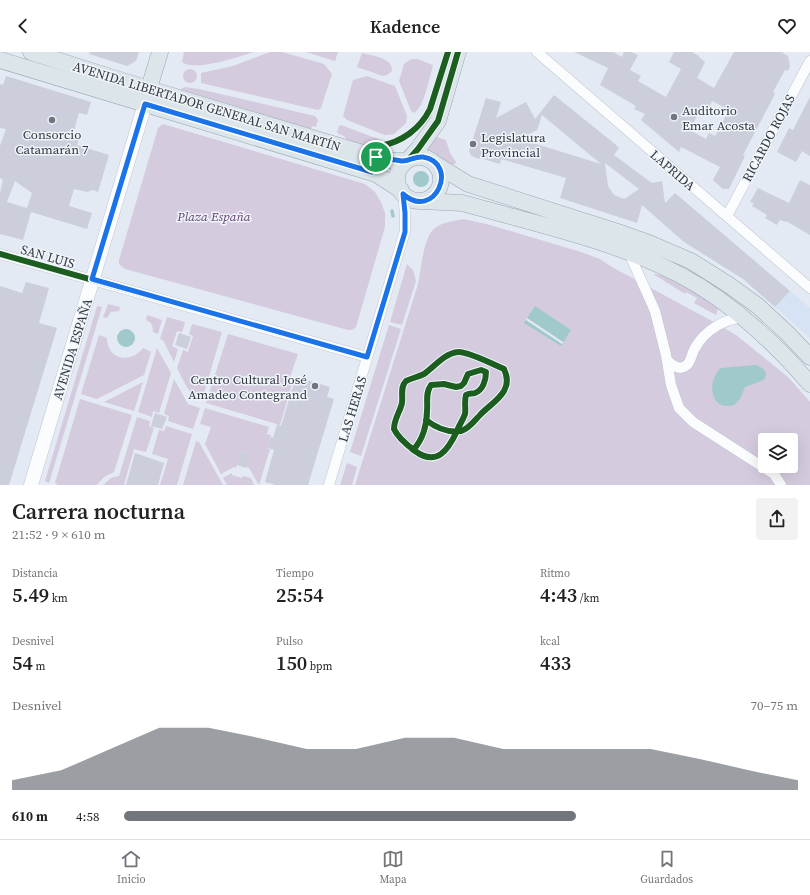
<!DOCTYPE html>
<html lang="es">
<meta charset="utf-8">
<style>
:root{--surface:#fff;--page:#f2f2f2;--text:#222;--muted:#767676;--line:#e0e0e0;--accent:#71767d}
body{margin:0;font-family:"Source Serif 4",serif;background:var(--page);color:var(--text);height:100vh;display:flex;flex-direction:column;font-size:15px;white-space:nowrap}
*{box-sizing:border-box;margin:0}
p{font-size:13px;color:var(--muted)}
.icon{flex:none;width:22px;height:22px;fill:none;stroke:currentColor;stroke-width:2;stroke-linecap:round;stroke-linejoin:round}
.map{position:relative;height:433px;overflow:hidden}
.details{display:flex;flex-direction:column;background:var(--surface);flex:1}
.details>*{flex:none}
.fabs{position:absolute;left:758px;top:381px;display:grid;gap:8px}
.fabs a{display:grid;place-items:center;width:40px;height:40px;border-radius:4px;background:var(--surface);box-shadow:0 4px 16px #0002;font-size:20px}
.pin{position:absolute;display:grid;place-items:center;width:34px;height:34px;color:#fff;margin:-17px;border:2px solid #fff;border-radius:50%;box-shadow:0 1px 4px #0007}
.round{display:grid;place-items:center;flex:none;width:42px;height:42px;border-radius:4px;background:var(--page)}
.summary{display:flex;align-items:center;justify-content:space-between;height:68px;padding:0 12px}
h1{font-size:22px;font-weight:600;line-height:30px}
.stats{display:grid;grid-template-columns:repeat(3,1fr);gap:6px;height:68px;padding:4px 12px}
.stats div{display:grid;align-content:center}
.stats b{font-size:20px;font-weight:600}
.stats small{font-size:11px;font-weight:400}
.stats p{font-size:11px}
.chart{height:112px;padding:8px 12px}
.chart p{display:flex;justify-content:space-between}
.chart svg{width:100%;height:72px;margin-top:4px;fill:var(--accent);opacity:.7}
ul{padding:0 12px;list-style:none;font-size:13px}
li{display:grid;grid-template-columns:64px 48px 1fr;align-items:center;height:30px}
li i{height:10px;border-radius:5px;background:var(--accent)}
header{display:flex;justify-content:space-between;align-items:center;height:52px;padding:0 12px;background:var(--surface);font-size:18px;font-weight:600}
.tab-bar{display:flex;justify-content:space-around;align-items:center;height:56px;border-top:1px solid var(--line);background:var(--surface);font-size:11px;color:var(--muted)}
.tab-bar a{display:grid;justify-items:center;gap:2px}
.tab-bar .active{color:var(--accent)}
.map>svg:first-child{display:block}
</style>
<header><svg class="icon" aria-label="back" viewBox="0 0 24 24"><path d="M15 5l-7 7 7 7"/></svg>Kadence<svg class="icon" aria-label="heart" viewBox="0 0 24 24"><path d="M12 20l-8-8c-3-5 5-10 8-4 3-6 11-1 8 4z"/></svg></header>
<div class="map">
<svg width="810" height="433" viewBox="0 0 810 433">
<rect width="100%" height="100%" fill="#e3eaf3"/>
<path fill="#d6e3f4" d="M790,239L810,256V286L775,255Z"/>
<path fill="#d4cbdf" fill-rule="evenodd" d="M184,0H253C239,5 194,20 182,10Z
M270,0H282L324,12L332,22L321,56L318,58L201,31V21L233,14Z
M306,0H338L335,9Z
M362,1C372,4 393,5 392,19L387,23L383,24L357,15Z
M411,7H417L433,13C430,24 424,56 414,61L411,59L399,29L404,12Z
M183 24a7 7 0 1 1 14 0a7 7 0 1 1-14 0Z
M439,17L442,18L429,59L427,57Z
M367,24L395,34L407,64L406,71L394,82L386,83L382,82L347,68L343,64L353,28Z
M184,35L199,37L315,64L318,68L316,75L313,74L310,77L180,38Z
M163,72L365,132L375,140L381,150L385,161V175L356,275L352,278H348L125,217L119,212V208L158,76Z
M341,73L381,88L379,93H364L347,88L344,84L337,81L339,74Z
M434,84L446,88L450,101L456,110L455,112L452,113L437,104L424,100Z
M464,167L490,173L581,200L600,207L612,215L712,269L736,283L788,325L810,350V433H355L418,232C421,219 423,186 434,177C442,170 453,169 464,167ZM765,388H791V414H765Z
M407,212L413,218L416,229L402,273L390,270Z
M653,222C668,221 702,245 716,253L718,257L716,263L694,251L697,246L686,240L685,242Z
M108,252L120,255L119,259L111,260L107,266L103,265Z
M97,254L102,255L49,431L45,429Z
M147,263L162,268L158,282L153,280C153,275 152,270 146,268Z
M167,265L185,270L182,280L177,279L172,294L178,297L174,310L163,288L160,287Z
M192,272L222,280L202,348C189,345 183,327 177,316L183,298L188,300L193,284L189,282Z
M389,273L401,277L361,404L350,400Z
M228,282L298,302L288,331L292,332L280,373L206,351Z
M99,283L107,286C107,308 131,312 143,296L151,300L144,323L97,347L81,342Z
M157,296L171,321L159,361L153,359L152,365L138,360Z
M174,327L188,352L200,356L193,377L168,369L169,364L164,362Z
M143,330L134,359L104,350Z
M80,347L132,363L114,420L104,425L97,433H58L55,431Z
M205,356L269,375L267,382L271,383L268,397H270L259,433L249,416L246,415L250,402L242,399L236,416L234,415L221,422L205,392L211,375L200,372Z
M137,365L150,369L149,374L154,376L146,400L134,397L124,433H103L111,426L119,424Z
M166,374L192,382L177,433H160L168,407L152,402L159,378L164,379Z
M196,389L199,390L223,433H183Z
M347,411L357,415L352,433H340Z
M232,421V423L242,426L243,424L251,426L254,433H227L223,426Z"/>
<path fill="#a0c9cb" d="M413 127a8 8 0 1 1 16 0a8 8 0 1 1-16 0Z
M535,254L571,278L561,294L524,271Z
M117 286a9 9 0 1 1 18 0a9 9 0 1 1-18 0Z
M755,313C763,315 769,320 764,328L745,335L740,347L734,353C710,360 706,329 721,316Z"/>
<path fill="#e3eaf3" d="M527,266L563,290V291L562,292L526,268Z"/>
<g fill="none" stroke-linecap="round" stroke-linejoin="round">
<path stroke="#a0c9cb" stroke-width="3.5" d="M392,159L393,164"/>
</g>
<path fill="#cccedb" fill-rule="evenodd" d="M90,0H139L136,9L127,14L89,2Z
M574,0H613L622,5L624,0H631L638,3L630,18L641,24L638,29L666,45L681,17L669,10L674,0H692L699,4V5L705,10L697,26L714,36L734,0H781L788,4L790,14L788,19L785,18L773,40L775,42L743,103L745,104L729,137H723L713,128L720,115L681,95L679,100L641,68L645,62L634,57L636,54L600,33L608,16ZM712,49L729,58L715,84L709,81L706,87L690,78L698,62L704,65Z
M6,24L91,50L87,63L79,61L73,82L80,84L77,93L109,103L98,140L93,138L87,140L74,137L69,154L92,161L87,177L31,160L23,188L0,182V141L3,128L0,126V94L6,77L0,76V32L3,33ZM15,129L32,141L27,156L7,150Z
M554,43L615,92L619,96L614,103L652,131L662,129L665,151L675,141L790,239L775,255L743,227L684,190L642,153L637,171L560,146L566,126L501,107L500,112L480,106L479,107L471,104L469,99L486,46L501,50L496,66L526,50L535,67ZM542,63L601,112L520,87L537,78ZM605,111L639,137L624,147L614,143L608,134Z
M810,45V104L802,99L796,110L777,100L789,76L793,78Z
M800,128L810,133V183L786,169L785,170L780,168L777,173L765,166L767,163L752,154L754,151L750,150L758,136L789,151Z
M26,230L49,236L39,271L57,276L9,433H0V234L22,241Z
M179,281L191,285L187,297L175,293Z
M296,325L330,335L327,345L334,347L308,433H276L265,430L274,398L268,396L271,385L273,386L277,372L281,374Z
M155,361L167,365L162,377L151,374Z
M241,399L250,402L246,416L237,413Z
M135,401L164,411L158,433H126Z"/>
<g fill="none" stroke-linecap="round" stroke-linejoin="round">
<defs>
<path id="street" d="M537,0L810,236
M727,164L810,9
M629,201L655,259L666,303L671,333L679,356L693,370L774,422L781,433
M0,202L367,305
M668,309C673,314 680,319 687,313C691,309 692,301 695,296C705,278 723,268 743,265
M329,433L405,179V161L403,142"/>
<path id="secondary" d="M31,433L145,52"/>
<path id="primary" d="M31,0L123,29L379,106L395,109H406
M0,8L376,122L401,138
M146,46L160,0
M397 127a22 22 0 1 1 44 0a22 22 0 1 1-44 0Z
M409,107L418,97L438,69L458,0
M437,113L468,132L618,180L649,191L691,209L729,233L758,254L787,281L810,305
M422,149L462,151L477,155C545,174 617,190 680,223C731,250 773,289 810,332"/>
</defs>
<use href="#street" stroke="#c2c7cf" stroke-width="11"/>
<use href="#secondary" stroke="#c2c7cf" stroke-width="15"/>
<use href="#primary" stroke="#97a8b2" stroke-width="17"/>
<use href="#street" stroke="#fbfcfd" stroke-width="10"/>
<use href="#secondary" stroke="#fbfcfd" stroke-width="14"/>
<use href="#primary" stroke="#dce5ea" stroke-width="16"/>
<defs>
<path id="cycleway" d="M409,107L418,97L438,69L458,0
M372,120L380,94C402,90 420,77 430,57L448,0
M0,202L367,305
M413,398C423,388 427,372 427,359C428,350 425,341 431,333L444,332L456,335L461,334L464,331L468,322L481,318L486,320C486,328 483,338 475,341C472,342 469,341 466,343C464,350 466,356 465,362C463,368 459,373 457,379C448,398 437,415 415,399C407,393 398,386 394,377C394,367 400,360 402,351C403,343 400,335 406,329C412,326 418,325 424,322C434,315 445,301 458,300C467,299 495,313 504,317C515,340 492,350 480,363C475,368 469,377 461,379C448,381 435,375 426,368"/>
</defs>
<use href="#cycleway" stroke="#f0f5fc" stroke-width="8"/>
<use href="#cycleway" stroke="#1b5e20" stroke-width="6"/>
</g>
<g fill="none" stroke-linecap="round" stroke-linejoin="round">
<defs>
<path id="route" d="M145,52L372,120L376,105L402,109C410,109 415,104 423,105C460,111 435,170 403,142L405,161V180L367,305L92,227Z"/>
</defs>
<use href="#route" stroke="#fff" stroke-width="8"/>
<use href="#route" stroke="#1a73e8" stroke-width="5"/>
</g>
<g fill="#71767d" stroke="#f0f5fc" stroke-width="1.5">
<circle cx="674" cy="65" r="4"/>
<circle cx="52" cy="68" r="4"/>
<circle cx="473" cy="92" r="4"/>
<circle cx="315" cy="334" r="4"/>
</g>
<g text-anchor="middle" stroke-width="3" stroke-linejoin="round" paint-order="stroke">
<g font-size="13" fill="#33373e" stroke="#f0f5fc">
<text transform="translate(207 54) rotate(17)" y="5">AVENIDA LIBERTADOR GENERAL SAN MARTÍN</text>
<text transform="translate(768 86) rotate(-62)" y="5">RICARDO ROJAS</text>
<text transform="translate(673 118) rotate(41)" y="5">LAPRIDA</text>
<text transform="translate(48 204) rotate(16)" y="5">SAN LUIS</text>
<text transform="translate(72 297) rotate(-73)" y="5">AVENIDA ESPAÑA</text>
<text transform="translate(352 357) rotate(-73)" y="5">LAS HERAS</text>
</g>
<g font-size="13" fill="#33373e" stroke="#f0f5fc" text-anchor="start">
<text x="682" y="63">Auditorio<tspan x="682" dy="15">Emar Acosta</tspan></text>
<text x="52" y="87" text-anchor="middle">Consorcio<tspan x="52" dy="15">Catamarán 7</tspan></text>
<text x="481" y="90">Legislatura<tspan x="481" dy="15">Provincial</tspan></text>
<text x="307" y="332" text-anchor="end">Centro Cultural José<tspan x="307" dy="15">Amadeo Contegrand</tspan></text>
</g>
<g font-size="13" font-style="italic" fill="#664272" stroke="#f0f5fc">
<text x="214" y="169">Plaza España</text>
</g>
</g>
</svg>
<div class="fabs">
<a><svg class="icon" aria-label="layers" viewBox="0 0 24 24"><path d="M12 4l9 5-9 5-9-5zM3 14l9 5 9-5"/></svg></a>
</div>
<div class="pin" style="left:376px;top:105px;background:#1e9e55"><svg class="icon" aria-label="arrive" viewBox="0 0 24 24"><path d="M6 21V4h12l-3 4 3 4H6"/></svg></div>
</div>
<section class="details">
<div class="summary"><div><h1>Carrera nocturna</h1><p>21:52 · 9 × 610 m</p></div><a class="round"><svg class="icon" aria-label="share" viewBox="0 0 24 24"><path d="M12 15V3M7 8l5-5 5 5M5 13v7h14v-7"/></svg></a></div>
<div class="stats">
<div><p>Distancia</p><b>5.49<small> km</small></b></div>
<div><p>Tiempo</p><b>25:54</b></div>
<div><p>Ritmo</p><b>4:43<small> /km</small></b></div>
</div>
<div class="stats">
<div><p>Desnivel</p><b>54<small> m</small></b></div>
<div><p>Pulso</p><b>150<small> bpm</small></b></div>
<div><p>kcal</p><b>433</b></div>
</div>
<div class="chart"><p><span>Desnivel</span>70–75 m</p>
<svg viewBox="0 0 160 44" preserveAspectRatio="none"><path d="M0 44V38L10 32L20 19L30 6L40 6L50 12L60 19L70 19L80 12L90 12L100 19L110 19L120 19L130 19L140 25L150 32L160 38V44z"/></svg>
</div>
<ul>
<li><b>610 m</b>4:58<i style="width:67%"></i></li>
</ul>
</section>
<nav class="tab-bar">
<a class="active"><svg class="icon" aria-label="home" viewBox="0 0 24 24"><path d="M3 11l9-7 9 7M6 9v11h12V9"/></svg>Inicio</a>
<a><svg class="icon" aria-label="map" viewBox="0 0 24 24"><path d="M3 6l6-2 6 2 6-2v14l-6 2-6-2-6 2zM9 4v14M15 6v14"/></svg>Mapa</a>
<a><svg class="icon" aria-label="saved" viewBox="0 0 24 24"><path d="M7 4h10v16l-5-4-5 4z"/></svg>Guardados</a>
</nav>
